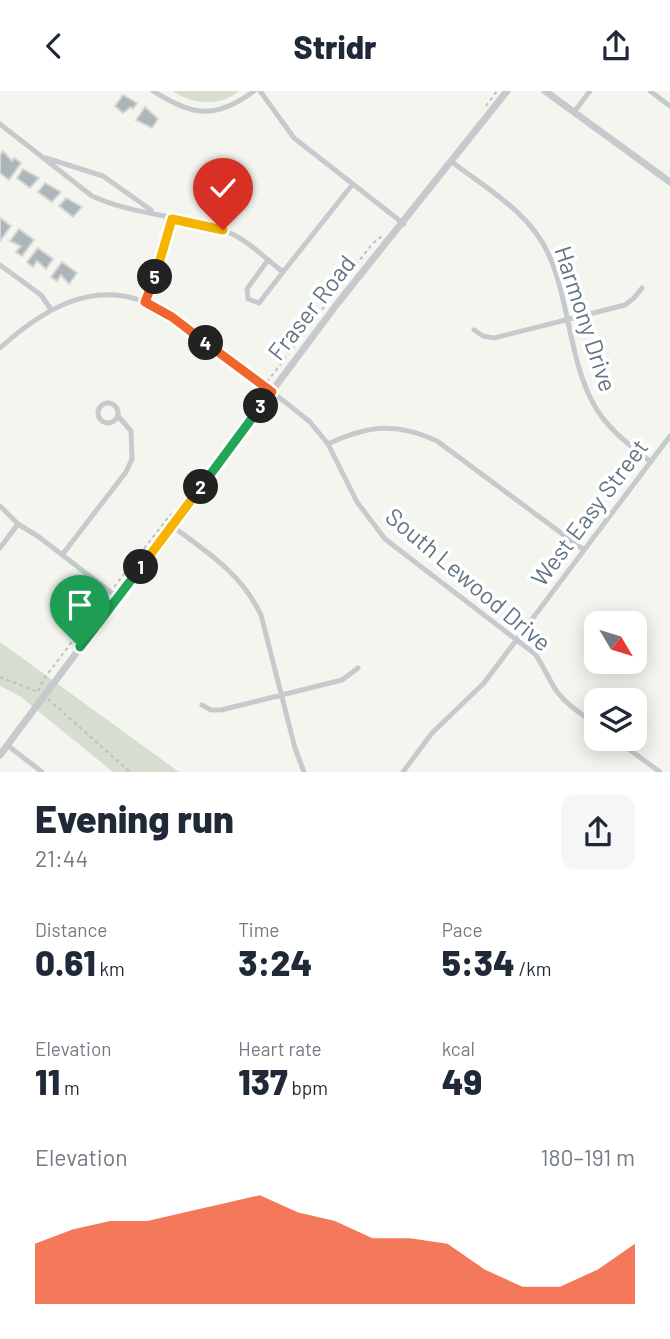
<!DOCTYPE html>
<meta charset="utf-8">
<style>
:root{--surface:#fff;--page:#f6f6f7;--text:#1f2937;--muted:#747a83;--accent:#f03f15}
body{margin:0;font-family:Barlow,sans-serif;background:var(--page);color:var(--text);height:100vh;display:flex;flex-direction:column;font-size:26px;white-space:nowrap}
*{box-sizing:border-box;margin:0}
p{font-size:23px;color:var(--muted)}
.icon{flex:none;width:38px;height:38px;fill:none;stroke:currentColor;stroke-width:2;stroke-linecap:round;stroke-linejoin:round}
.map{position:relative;height:681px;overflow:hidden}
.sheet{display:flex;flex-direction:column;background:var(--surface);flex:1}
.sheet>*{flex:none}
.needle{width:46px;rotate:128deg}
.buttons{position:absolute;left:584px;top:520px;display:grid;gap:14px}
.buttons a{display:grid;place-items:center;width:63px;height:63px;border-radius:14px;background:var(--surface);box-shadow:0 4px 18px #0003;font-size:35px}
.pin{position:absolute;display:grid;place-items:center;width:60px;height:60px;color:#fff;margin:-72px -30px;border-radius:50% 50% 50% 0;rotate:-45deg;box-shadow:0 0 7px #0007}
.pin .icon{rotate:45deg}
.km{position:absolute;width:35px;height:35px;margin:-18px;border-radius:50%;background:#222;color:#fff;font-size:19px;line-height:35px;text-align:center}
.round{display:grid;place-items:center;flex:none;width:74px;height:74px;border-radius:14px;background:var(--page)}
.headline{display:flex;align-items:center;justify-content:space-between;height:119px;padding:0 35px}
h1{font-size:38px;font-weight:800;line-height:52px}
.figures{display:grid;grid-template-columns:repeat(3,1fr);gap:10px;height:119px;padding:7px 35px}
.figures div{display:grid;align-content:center}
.figures b{font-size:35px;font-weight:800}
.figures small{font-size:19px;font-weight:400}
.figures p{font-size:19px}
.chart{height:196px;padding:14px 35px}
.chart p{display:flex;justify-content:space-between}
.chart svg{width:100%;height:126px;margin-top:7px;fill:var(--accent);opacity:.7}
header{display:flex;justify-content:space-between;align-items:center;height:91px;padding:0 35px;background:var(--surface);font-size:32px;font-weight:800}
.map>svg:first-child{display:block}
</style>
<header><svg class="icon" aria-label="back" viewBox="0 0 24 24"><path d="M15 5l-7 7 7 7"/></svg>Stridr<svg class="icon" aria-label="share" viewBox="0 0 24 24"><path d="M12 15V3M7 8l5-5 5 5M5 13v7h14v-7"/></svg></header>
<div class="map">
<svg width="670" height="681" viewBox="0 0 670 681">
<rect width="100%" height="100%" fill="#f5f5f0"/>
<path fill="#d6ddd1" d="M172,0H239C218,17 193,13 172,0Z
M0,551L179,681H113L21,606L0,595Z"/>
<path fill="#acb5b9" stroke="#d6d6d3" stroke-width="2" d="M123,4L137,12L133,18L131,16L123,22L115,15Z
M145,16L158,28L152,37L136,29Z
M3,60L12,70L14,67L21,72L9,89L0,82V65Z
M23,78L39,87L30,97L17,87Z
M45,92L61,101L52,111L38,101Z
M66,107L82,116L73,126L59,115Z
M0,127L11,135L0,150Z
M19,138L34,149L22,165L16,161L21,155L10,150Z
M38,157L53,168L46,178L37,170L33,176L27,171Z
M62,171L77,182L69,193L61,184L57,190L51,186Z"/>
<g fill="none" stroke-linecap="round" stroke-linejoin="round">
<path stroke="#bdc0c2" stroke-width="2" stroke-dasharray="3.5 3.5" stroke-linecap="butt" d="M486,15L497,0
M267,291L372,153L382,145
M256,309L262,299
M114,496L171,423
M0,586L38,601
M38,600L43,589L106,506
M48,608L130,681"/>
<path stroke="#c7cacd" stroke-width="5" d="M153,0C193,25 215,29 254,0
M260,0L294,47L404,133
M650,0L670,15
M574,21L590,0
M0,33L92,105C135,125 186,124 230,142C249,150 267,169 283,181L352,94
M46,67L103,85L151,119
M452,71C486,97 529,121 548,162C569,208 569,266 592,310C605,336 628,353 651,371
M268,169L247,198L248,208L259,212L283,181
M0,174L41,204L50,217
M145,211L161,169L172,127
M474,239L483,245L494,247L625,214L634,207L642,197
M0,257C40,221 89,189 145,211C171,221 194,243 216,259C248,283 280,306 310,331L328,353L357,411L385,448L535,563C544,575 549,590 558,602C568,615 583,624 597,634
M98 322a10 10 0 1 1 20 0a10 10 0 1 1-20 0Z
M328,353C368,334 397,331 437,350L584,459
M0,415L18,433L39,446L117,506
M172,435C207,461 242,483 261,524L295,657L304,681
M0,457L18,433
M62,464L126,381L132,368L131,340L118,325
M202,614L211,619H221L342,589L358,577
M615,648L660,681
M7,654L42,681
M403,681L432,642L484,592L670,345"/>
<path stroke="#c7cacd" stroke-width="7" d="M545,0L670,91
M0,664L337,213L507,0"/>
</g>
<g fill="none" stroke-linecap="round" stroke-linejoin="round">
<defs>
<path id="split-1" d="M80,556L141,476"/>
<path id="split-2" d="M141,476L201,396"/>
<path id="split-3" d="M201,396L261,315"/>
<path id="split-4" d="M206,252L272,301L261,315"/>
<path id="split-5" d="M155,186L145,211L172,226L206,252"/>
<path id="split-6" d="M155,186L172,128L223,139"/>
</defs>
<use href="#split-1" stroke="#fff" stroke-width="14"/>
<use href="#split-2" stroke="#fff" stroke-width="14"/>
<use href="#split-3" stroke="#fff" stroke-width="14"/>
<use href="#split-4" stroke="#fff" stroke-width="14"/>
<use href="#split-5" stroke="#fff" stroke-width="14"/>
<use href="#split-6" stroke="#fff" stroke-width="14"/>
<use href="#split-1" stroke="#22a559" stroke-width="9"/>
<use href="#split-2" stroke="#f5b400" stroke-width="9"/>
<use href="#split-3" stroke="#22a559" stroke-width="9"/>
<use href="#split-4" stroke="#f0652b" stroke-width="9"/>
<use href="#split-5" stroke="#f0652b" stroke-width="9"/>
<use href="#split-6" stroke="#f5b400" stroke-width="9"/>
</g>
<g text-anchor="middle" stroke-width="7" stroke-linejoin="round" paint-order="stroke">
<g font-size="24" fill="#617684" stroke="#fff">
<text transform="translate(312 217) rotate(-52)" y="8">Fraser Road</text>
<text transform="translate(585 228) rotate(72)" y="8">Harmony Drive</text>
<text transform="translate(590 422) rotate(-53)" y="8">West Easy Street</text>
<text transform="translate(468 489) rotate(40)" y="8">South Lewood Drive</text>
</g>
</g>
</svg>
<div class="buttons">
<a><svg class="needle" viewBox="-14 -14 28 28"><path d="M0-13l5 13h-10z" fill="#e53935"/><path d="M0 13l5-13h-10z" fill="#747a83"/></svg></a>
<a><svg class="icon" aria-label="layers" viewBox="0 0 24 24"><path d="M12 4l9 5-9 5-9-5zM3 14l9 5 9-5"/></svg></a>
</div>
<div class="pin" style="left:80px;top:556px;background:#1e9e55"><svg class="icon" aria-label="arrive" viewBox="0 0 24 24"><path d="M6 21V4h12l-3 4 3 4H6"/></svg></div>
<div class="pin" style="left:223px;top:139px;background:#d93025"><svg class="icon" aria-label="check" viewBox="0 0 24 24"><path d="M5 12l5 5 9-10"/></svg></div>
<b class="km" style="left:141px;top:476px">1</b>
<b class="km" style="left:201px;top:396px">2</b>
<b class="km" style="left:261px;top:315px">3</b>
<b class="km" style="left:206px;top:252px">4</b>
<b class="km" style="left:155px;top:186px">5</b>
</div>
<section class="sheet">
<div class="headline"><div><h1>Evening run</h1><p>21:44</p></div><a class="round"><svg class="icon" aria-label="share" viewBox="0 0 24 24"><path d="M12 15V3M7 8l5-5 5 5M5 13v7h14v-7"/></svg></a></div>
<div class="figures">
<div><p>Distance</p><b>0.61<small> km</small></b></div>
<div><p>Time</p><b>3:24</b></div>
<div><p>Pace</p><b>5:34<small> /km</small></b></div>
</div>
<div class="figures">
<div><p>Elevation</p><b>11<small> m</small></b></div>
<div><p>Heart rate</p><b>137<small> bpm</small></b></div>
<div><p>kcal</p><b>49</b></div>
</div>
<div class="chart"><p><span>Elevation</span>180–191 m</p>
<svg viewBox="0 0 160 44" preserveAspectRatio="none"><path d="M0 44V23L10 18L20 15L30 15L40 12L50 9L60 6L70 12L80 15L90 21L100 21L110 23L120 32L130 38L140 38L150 32L160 23V44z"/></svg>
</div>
</section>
